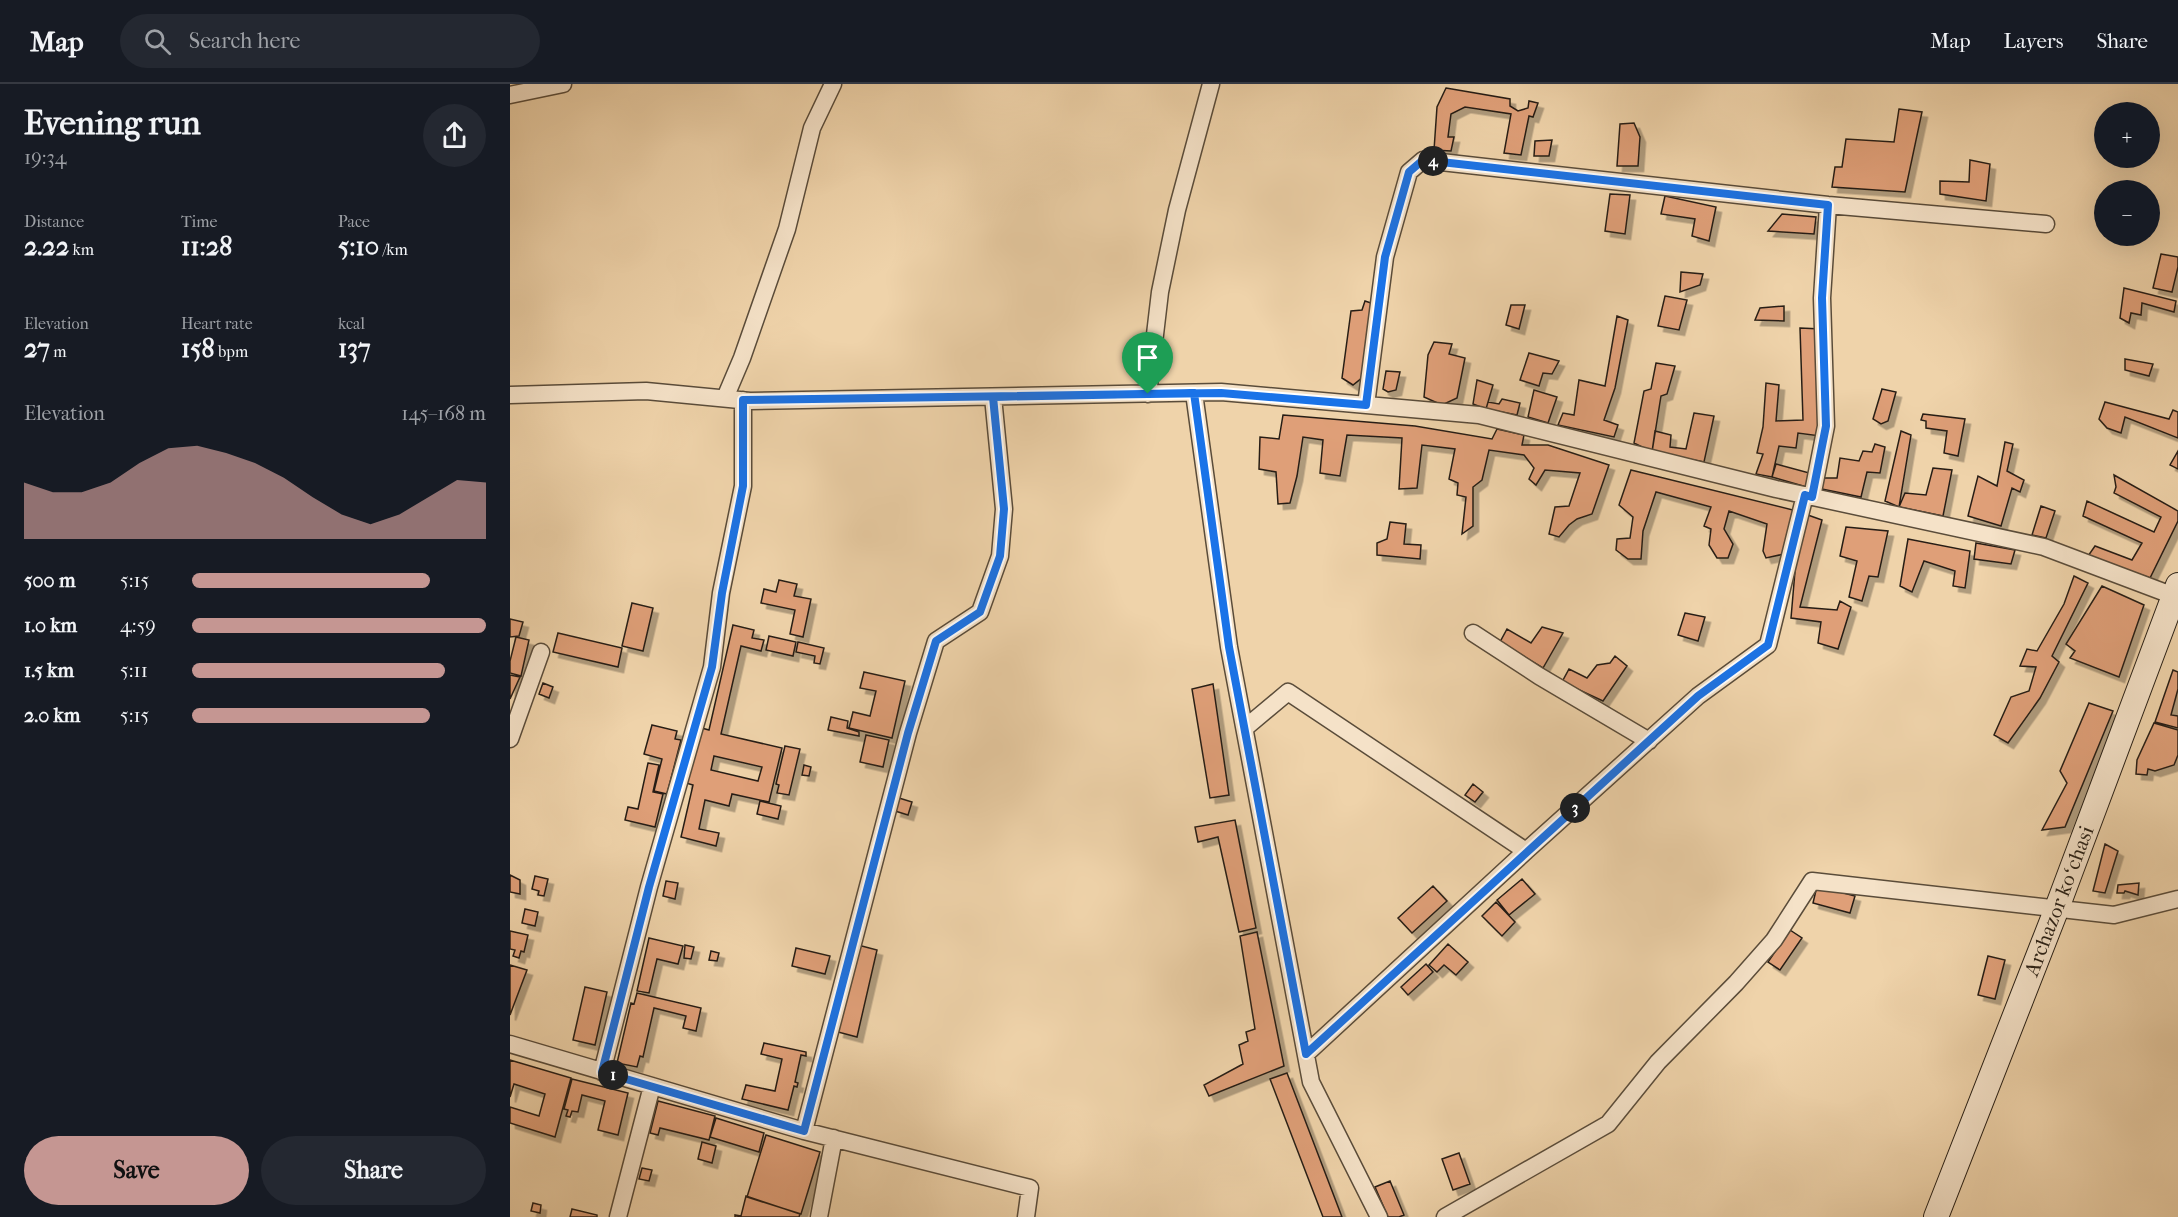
<!DOCTYPE html>
<meta charset="utf-8">
<style>
:root{--surface:#171b24;--page:#242831;--text:#f1f3f6;--muted:#9ea1a6;--line:#363941;--accent:#c59692}
body{margin:0;font-family:"IM FELL French Canon",serif;background:var(--page);color:var(--text);height:100vh;display:flex;flex-direction:column;font-size:22px;white-space:nowrap}
*{box-sizing:border-box;margin:0}
p{font-size:20px;color:var(--muted)}
.icon{flex:none;width:33px;height:33px;fill:none;stroke:currentColor;stroke-width:2;stroke-linecap:round;stroke-linejoin:round}
.map{position:relative;flex:1;overflow:hidden}
.sheet{display:flex;flex-direction:column;background:var(--surface);width:510px}
.sheet>*{flex:none}
.buttons{position:absolute;left:1584px;top:18px;display:grid;gap:12px}
.buttons a{display:grid;place-items:center;width:66px;height:66px;border-radius:50%;background:var(--surface);box-shadow:0 6px 24px #0002;font-size:30px}
.pin{position:absolute;display:grid;place-items:center;width:51px;height:51px;color:#fff;margin:-62px -26px;border-radius:50% 50% 50% 0;rotate:-45deg;box-shadow:0 0 6px #0007}
.pin .icon{rotate:45deg}
.km{position:absolute;width:30px;height:30px;margin:-15px;border-radius:50%;background:#222;color:#fff;font-size:16px;line-height:30px;text-align:center}
.round{display:grid;place-items:center;flex:none;width:63px;height:63px;border-radius:32px;background:var(--page)}
.summary{display:flex;align-items:center;justify-content:space-between;height:102px;padding:0 24px}
h1{font-size:33px;font-weight:800;line-height:45px}
.metrics{display:grid;grid-template-columns:repeat(3,1fr);gap:9px;height:102px;padding:6px 24px}
.metrics div{display:grid;align-content:center}
.metrics b{font-size:26px;font-weight:800}
.metrics small{font-size:16px;font-weight:400}
.metrics p{font-size:16px}
.chart{height:168px;padding:12px 24px}
.chart p{display:flex;justify-content:space-between}
.chart svg{width:100%;height:108px;margin-top:6px;fill:var(--accent);opacity:.7}
.primary-button{display:flex;gap:12px;margin-top:auto;padding:12px 24px}
.primary-button a{flex:1;height:69px;border-radius:36px;background:var(--accent);color:#111;font-size:24px;font-weight:800;line-height:69px;text-align:center}
.primary-button a+a{background:var(--page);color:var(--text)}
ul{padding:0 24px;list-style:none;font-size:20px}
li{display:grid;grid-template-columns:96px 72px 1fr;align-items:center;height:45px}
li i{height:15px;border-radius:8px;background:var(--accent)}
header{display:flex;align-items:center;gap:36px;box-sizing:border-box;height:84px;padding:0 30px;background:var(--surface);border-bottom:2px solid var(--line)}
header strong{font-size:28px}
nav{display:flex;gap:33px;margin-inline-start:auto;font-size:21px}
.search{width:420px;height:54px;background:var(--page);display:flex;align-items:center;gap:15px;box-sizing:border-box;padding:0 21px;border-radius:33px;color:var(--muted);font-size:22px}
main{display:flex;flex:1;min-height:0}
.map>svg:first-child{display:block}
</style>
<header>
<strong>Map</strong>
<div class="search"><svg class="icon" aria-label="search" viewBox="0 0 24 24"><circle cx="10" cy="10" r="6"/><path d="M15 15l6 6"/></svg>Search here</div>
<nav><a>Map</a><a>Layers</a><a>Share</a></nav>
</header>
<main>
<section class="sheet">
<div class="summary"><div><h1>Evening run</h1><p>19:34</p></div><a class="round"><svg class="icon" aria-label="share" viewBox="0 0 24 24"><path d="M12 15V3M7 8l5-5 5 5M5 13v7h14v-7"/></svg></a></div>
<div class="metrics">
<div><p>Distance</p><b>2.22<small> km</small></b></div>
<div><p>Time</p><b>11:28</b></div>
<div><p>Pace</p><b>5:10<small> /km</small></b></div>
</div>
<div class="metrics">
<div><p>Elevation</p><b>27<small> m</small></b></div>
<div><p>Heart rate</p><b>158<small> bpm</small></b></div>
<div><p>kcal</p><b>137</b></div>
</div>
<div class="chart"><p><span>Elevation</span>145–168 m</p>
<svg viewBox="0 0 160 44" preserveAspectRatio="none"><path d="M0 44V21L10 25L20 25L30 21L40 13L50 7L60 6L70 9L80 13L90 19L100 27L110 34L120 38L130 34L140 27L150 20L160 21V44z"/></svg>
</div>
<ul>
<li><b>500 m</b>5:15<i style="width:81%"></i></li>
<li><b>1.0 km</b>4:59<i style="width:100%"></i></li>
<li><b>1.5 km</b>5:11<i style="width:86%"></i></li>
<li><b>2.0 km</b>5:15<i style="width:81%"></i></li>
</ul>
<div class="primary-button"><a>Save</a><a>Share</a></div>
</section>
<div class="map">
<svg width="1668" height="1133" viewBox="0 0 1668 1133">
<defs>
<filter id="shadow"><feDropShadow dx="5.5" dy="5.5" stdDeviation="0" flood-color="#0004"/></filter>
</defs>
<rect width="100%" height="100%" fill="#efd3aa"/>
<filter id="stains"><feTurbulence type="fractalNoise" baseFrequency=".00333" numOctaves="4"/><feColorMatrix values="0 0 0 0 .2 0 0 0 0 .09 0 0 0 0 .02 0 0 0 .5 -.17"/></filter>
<radialGradient id="worn" r=".72"><stop offset=".6" stop-color="#630" stop-opacity="0"/><stop offset="1" stop-color="#630" stop-opacity=".3"/></radialGradient>
<path fill="#df9f78" stroke="#281f15" stroke-width="1.5" fill-rule="evenodd" filter="url(#shadow)" d="M936,4L1000,15V22L1008,27L1018,24L1019,17L1028,19L1023,33L1019,32L1011,71L994,69L1001,30L955,23L941,30L938,53H944L941,67L924,66L927,23Z
M1389,25L1412,28L1395,108L1322,103L1325,83H1332L1336,55L1384,58Z
M1124,39L1130,53L1128,82H1107L1110,40Z
M1042,56L1039,72H1024L1025,57Z
M1460,76L1480,80L1476,117L1430,110V97L1459,98Z
M1100,110L1120,111L1115,150L1095,147Z
M1155,112L1206,123L1199,157L1182,152L1185,135L1151,130Z
M1272,130L1306,133L1304,150L1258,147Z
M1651,170L1668,173V183L1662,208L1643,204Z
M1171,188L1193,190L1190,201L1170,208Z
M1614,204L1666,217L1664,228L1632,219L1631,231L1621,229L1619,239L1610,234Z
M1155,212L1177,216L1169,246L1148,242Z
M855,217L864,220L853,293L843,301L832,294L841,227L852,226Z
M1001,221H1015L1009,245L996,241Z
M1274,222V237L1245,236L1250,224Z
M1107,232L1118,236L1105,304L1094,336L1108,341L1104,353L1048,341L1053,329L1064,331L1069,296L1095,302Z
M1290,244L1311,245L1310,352L1288,349L1286,364L1269,362L1262,393L1246,390L1253,370L1247,369L1253,343L1256,299L1269,301L1266,337L1293,336Z
M924,258L942,260L939,270L955,274L947,314L932,321L914,313L918,271Z
M1019,269L1049,277L1042,290L1033,289L1029,302L1010,296Z
M1615,275L1643,280L1639,292L1615,286Z
M1146,279L1165,282L1157,310L1151,312L1142,368L1124,359L1134,307L1141,305Z
M876,287L890,288L886,306L878,308L873,305Z
M967,296L983,301L976,325L963,320Z
M1372,305L1386,308L1378,337L1371,340L1363,335Z
M1024,306L1047,313L1038,339L1018,333Z
M992,315L1010,319L1007,331L976,325L978,318L989,320Z
M1595,318L1659,335L1663,326L1668,328V354L1615,333L1611,349L1597,344L1589,335Z
M1184,329L1204,332L1194,378L1142,368L1145,347L1161,351L1160,363L1176,365Z
M1413,330L1455,335L1448,372L1434,369L1437,347L1416,344V337L1411,336Z
M773,331L905,342L982,355L987,345L1014,351L1012,361H1038L1099,381L1082,430L1067,435L1059,441L1049,453L1039,450L1045,423L1059,422L1070,389L1035,386L1026,401L1019,395L1024,384L1014,371L979,366L972,396L963,403V442L952,450L956,413L947,411L948,399L939,395L945,365L912,361L907,404L889,405L892,354L837,351L830,392L810,389L813,356L793,353L787,392L780,419L768,420L766,388L749,385L750,353L769,355Z
M1391,347L1401,351L1389,423L1375,417Z
M1495,358L1503,360L1497,387L1514,396L1510,408L1502,404L1491,442L1458,432L1468,392L1487,402Z
M1365,360L1375,363L1370,389L1357,388L1351,413L1307,404L1309,394H1327L1330,374L1349,377L1353,367L1362,368Z
M1668,367V385L1660,381Z
M1266,380L1303,390L1300,404L1262,393Z
M1423,384L1442,386L1433,432L1389,423L1395,409L1416,411Z
M1121,386L1283,426L1274,470L1256,474L1253,467L1257,440L1219,427L1214,445L1223,460L1218,474H1207L1199,461L1201,445L1194,442L1201,423L1146,408L1133,447L1131,475H1118L1106,466L1107,455L1120,454L1123,433L1109,421Z
M1604,391L1668,427V437L1640,494L1578,472L1585,462L1622,476L1632,459L1573,432L1577,417L1644,448L1651,433L1604,409L1606,403Z
M1531,422L1545,427L1536,454L1522,451Z
M1295,430L1312,436L1290,523L1327,526L1330,517L1341,523L1328,565L1308,559L1311,538L1281,534L1287,464Z
M880,438L896,440L894,460L911,461L910,475L867,471V459L877,455Z
M1336,443L1378,447L1368,493L1359,492L1352,517L1339,513L1347,477L1330,472Z
M1398,455L1460,467L1455,504L1443,502L1445,487L1414,477L1402,508L1390,502Z
M1466,459L1505,466L1501,480L1464,475Z
M1564,492L1578,499L1542,572L1549,578L1530,614L1498,659L1484,651L1501,613L1519,607L1526,583L1510,582L1517,565L1527,567L1554,520Z
M269,496L287,500L284,512L301,515L293,553L280,550L285,526L251,519L254,505L266,508Z
M1592,502L1634,521L1609,593L1560,574L1565,567L1556,560Z
M122,519L143,524L133,567L112,562Z
M1175,529L1195,533L1188,557L1168,551Z
M0,535L13,538L9,552L0,553Z
M223,541L244,546L242,554L254,556L251,567L231,562L211,650L272,664L259,718L222,710L219,722L195,716L189,745L209,749L206,762L171,753L183,701L176,699L188,643L199,646ZM204,672L252,683L248,697L201,686Z
M1032,543L1053,549L1033,584L990,558L997,545L1021,559Z
M48,549L112,564L108,583L43,568Z
M259,552L286,558L283,572L256,566Z
M6,553L19,556L11,592L0,589V577Z
M288,558L314,564L310,580L304,579L305,572L286,568Z
M1105,572L1117,582L1093,617L1052,598L1059,585L1077,594L1087,581L1100,579Z
M1663,586L1668,588V605L1661,631L1668,632V644L1645,638Z
M354,588L395,597L382,654L339,644L343,628L360,632L366,607L350,604Z
M0,591L10,593L0,615Z
M33,599L43,603L39,614L29,610Z
M703,600L719,711L700,714L682,605Z
M1579,619L1603,627L1555,743L1532,746L1557,699L1550,687Z
M321,633L338,637L337,644L349,648V652L318,646Z
M1644,639L1668,646V671L1664,681L1645,687L1638,685L1637,691L1626,690L1627,676Z
M142,641L167,647L165,655L171,656L157,710L144,707L152,675L134,670Z
M356,651L379,656L373,683L350,678Z
M275,662L290,665L279,711L267,709L269,701L266,700Z
M138,679L149,681L143,708L153,710L145,743L115,736L118,723L128,725Z
M294,681L301,683L299,692L292,691Z
M963,700L973,708L965,718L955,711Z
M389,714L402,718L398,731L385,727Z
M250,717L271,722L268,735L247,730Z
M725,736L746,844L729,848L708,753L688,758L685,743Z
M1595,760L1608,767L1595,809L1583,807Z
M0,791L10,796V810L0,808Z
M25,792L38,795L34,812L28,811L29,807L22,805Z
M1012,795L1025,810L999,831L987,816Z
M156,797L168,799L165,815L153,812Z
M1629,799L1628,811L1615,807L1614,809H1607L1608,801Z
M923,802L937,817L902,849L888,834Z
M1307,802L1345,812L1340,829L1303,819Z
M986,818L1005,838L992,852L972,832Z
M15,825L28,828L25,842L12,839Z
M1280,846L1292,854L1270,886L1258,878Z
M0,847L18,851L14,868L11,867L9,874L3,872L5,866L0,865Z
M747,848L774,982L699,1012L694,1001L733,980L729,961L738,957L736,948L745,945L730,852Z
M139,854L173,862L168,880L147,875L139,909L127,907Z
M938,860L958,878L946,891L934,881L927,888L919,881Z
M175,861L184,863L181,875L174,874Z
M348,861L367,866L347,953L328,948Z
M286,864L320,872L315,890L282,882Z
M201,867L209,869L207,877L199,876Z
M1478,872L1495,876L1485,915L1468,911Z
M916,880L923,888L898,911L891,903Z
M0,881L17,886L0,931Z
M75,903L97,908L85,961L63,956Z
M127,909L191,924L186,947L173,944L176,932L144,924L133,973L130,972L127,983L107,979L121,919L124,920Z
M254,959L296,968V972L291,971L285,998L288,999L287,1003L284,1002L278,1026L232,1015L236,1001L265,1007L272,975L251,970Z
M0,976L61,994L45,1053L0,1039V1023L29,1032L35,1010L4,1000L0,1013Z
M777,989L832,1133H813L760,995Z
M62,995L118,1009L108,1051L88,1046L95,1017L72,1011L68,1028L62,1027L60,1033L56,1032L58,1026L54,1025Z
M148,1017L205,1032L199,1056L150,1044L148,1051L140,1049Z
M206,1034L254,1049L249,1068L200,1053Z
M256,1051L310,1068L291,1130L237,1113Z
M192,1058L206,1062L202,1079L188,1075Z
M949,1069L960,1100L943,1106L932,1075Z
M132,1084L142,1086L139,1097L129,1095Z
M880,1097L894,1131L889,1133H878L865,1103Z
M236,1112L290,1130L289,1133H225V1131L231,1132Z
M23,1119L31,1121L30,1129L21,1127Z
M62,1125L87,1131V1133H60Z"/>
<g fill="none" stroke-linecap="round" stroke-linejoin="round">
<defs>
<path id="street" d="M0,11L53,0
M684,309L719,563L801,998L869,1133
M638,310L650,208L667,126L701,0
M0,311L136,307L240,317L711,308L969,331L1266,405L1534,463L1664,512
M215,314L232,274L277,145L302,44L323,0
M856,321L875,173L899,88L913,76L1318,121L1536,140
M1302,413L1316,342L1312,214L1318,121
M963,549L1029,592L1139,657
M735,644L778,608L1016,767L1188,612L1258,561L1295,411
M0,655L31,568
M0,960L294,1047L520,1104L516,1133
M796,970L1016,767
M92,988L139,803L202,583L211,509L233,402V316
M294,1047L398,649L426,557L470,528L490,472L494,425L483,313
M108,1133L142,1002
M309,1133L324,1054
M935,1133L1098,1040L1148,978L1226,899L1264,856L1302,797L1604,831L1668,815"/>
<path id="secondary" d="M1426,1133L1547,824L1668,501"/>
</defs>
<use href="#street" stroke="#5a4c3a" stroke-width="19"/>
<use href="#secondary" stroke="#281f15" stroke-width="26"/>
<use href="#street" stroke="#f5e2c8" stroke-width="16"/>
<use href="#secondary" stroke="#f5e2c8" stroke-width="24"/>
</g>
<g fill="none" stroke-linecap="round" stroke-linejoin="round">
<defs>
<path id="route" d="M638,310L233,316V402L212,509L202,583L139,803L92,988L294,1047L398,649L426,557L470,528L490,472L494,425L483,313L684,309L719,563L796,970L1188,612L1258,561L1295,411L1302,413L1316,342L1312,214L1318,121L913,76L899,88L875,173L856,321L711,309L638,310"/>
</defs>
<use href="#route" stroke="#fff" stroke-width="12"/>
<use href="#route" stroke="#1a73e8" stroke-width="8"/>
</g>
<g text-anchor="middle" stroke-width="6" stroke-linejoin="round" paint-order="stroke">
<g font-size="21" fill="#281f15" stroke="#f5e2c8">
<text transform="translate(1549 817) rotate(-69)" y="7">Archazor koʻchasi</text>
</g>
</g>
<rect width="100%" height="100%" filter="url(#stains)"/>
<rect width="100%" height="100%" fill="url(#worn)"/>
</svg>
<div class="buttons">
<a>+</a>
<a>−</a>
</div>
<div class="pin" style="left:638px;top:310px;background:#1e9e55"><svg class="icon" aria-label="arrive" viewBox="0 0 24 24"><path d="M6 21V4h12l-3 4 3 4H6"/></svg></div>
<b class="km" style="left:103px;top:991px">1</b>
<b class="km" style="left:1065px;top:724px">3</b>
<b class="km" style="left:923px;top:77px">4</b>
</div>
</main>
